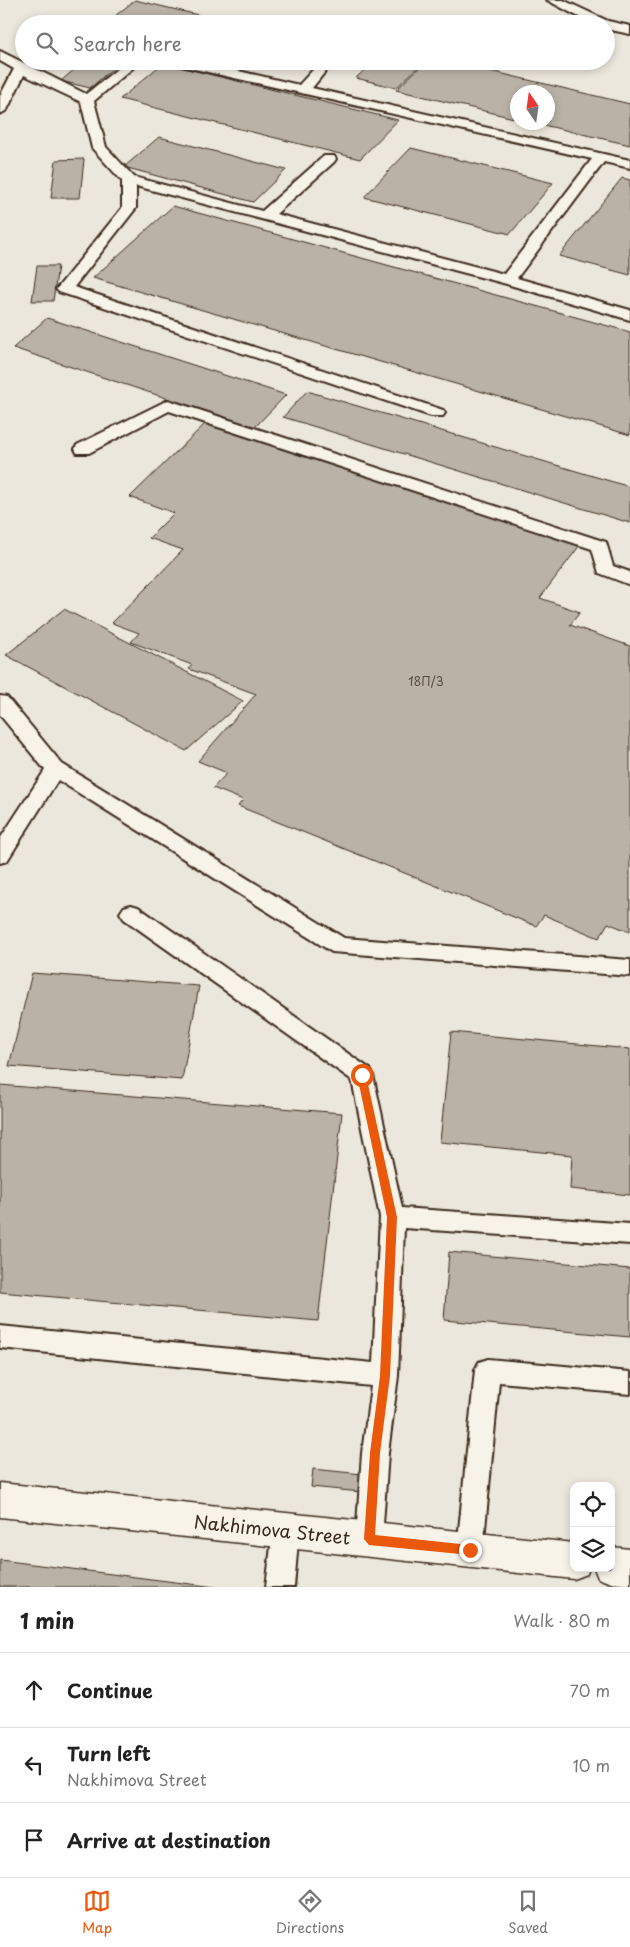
<!DOCTYPE html>
<meta charset="utf-8">
<style>
:root{--surface:#fff;--page:#f2f2f2;--text:#222;--muted:#767676;--line:#e0e0e0;--accent:#ea580c}
body{margin:0;font-family:"Playpen Sans",sans-serif;background:var(--page);color:var(--text)}
.controls{position:absolute;right:15px;bottom:15px;display:grid;overflow:hidden;border-radius:10px;box-shadow:0 2px 8px #0003}
.controls button{width:45px;height:45px;display:grid;place-items:center;padding:0;border:0;border-bottom:1px solid var(--line);background:var(--surface);color:var(--text);font:25px sans-serif}
.compass{position:absolute;left:510px;top:85px;width:45px;height:45px;border-radius:50%;background:var(--surface);box-shadow:0 2px 8px #0003;rotate:347deg}
.stop{position:absolute;width:15px;height:15px;margin:-11px;border:4px solid #ea580c;border-radius:50%;background:#fff}
.stop.end{background:#ea580c;border-color:#fff;box-shadow:0 1px 5px #0008}
.list{margin:0;padding:0;list-style:none}
h2{display:flex;justify-content:space-between;align-items:center;height:65px;margin:0;padding:0 20px;font-size:21px}
h2 small{font-size:16px;font-weight:400;color:var(--muted)}
.list li{display:grid;grid-template-columns:32px 1fr auto;gap:15px;align-items:center;box-sizing:border-box;height:75px;padding:0 20px;border-top:1px solid var(--line)}
.list b{display:block;font-size:19px;white-space:nowrap}
.list p{margin:0;font-size:16px;white-space:nowrap;color:var(--muted)}
.list em{font-size:16px;font-style:normal;color:var(--muted)}
.icon{flex:none;width:28px;height:28px;fill:none;stroke:currentColor;stroke-width:2;stroke-linecap:round;stroke-linejoin:round}
.map{position:relative;flex:none;width:630px;height:1587px;overflow:hidden}
.search{position:absolute;background:var(--surface);box-shadow:0 2px 8px #0003;left:15px;right:15px;top:15px;height:55px;display:flex;align-items:center;gap:12px;box-sizing:border-box;padding:0 18px;border-radius:28px;color:var(--muted);font-size:19px}
.sheet{height:290px;background:var(--surface)}
nav{display:flex;justify-content:space-around;align-items:center;box-sizing:border-box;height:70px;border-top:1px solid var(--line);background:var(--surface);font-size:14px;color:var(--muted)}
nav a{display:grid;justify-items:center;gap:2px}
nav .on{color:var(--accent)}
.map>svg:first-child{display:block}
.building{fill:#bab2a7;stroke:#3b2a1e}
.lines{fill:none;stroke-linecap:round;stroke-linejoin:round}
.lane-casing{stroke:#3b2a1e;stroke-width:4}
.street-casing{stroke:#3b2a1e;stroke-width:3}
.lane{fill:#f7f3e8;fill-rule:evenodd}
.street{fill:#f7f3e8;fill-rule:evenodd}
.route{fill:#ea580c}
.labels{text-anchor:middle;dominant-baseline:central;stroke-width:4;stroke-linejoin:round;paint-order:stroke}
.number-label{font-size:12px;fill:#5b4c40}
.near-street-label{font-size:18px;fill:#3b2a1e;stroke:#f7f3e8}
</style>
<div class="map">
<svg width="630" height="1587" viewBox="0 0 630 1587">
<rect width="100%" height="100%" fill="#ece7dc"/>
<filter id="ink" filterUnits="userSpaceOnUse"><feTurbulence type="fractalNoise" baseFrequency=".02" numOctaves="2"/><feDisplacementMap in="SourceGraphic" scale="10" xChannelSelector="R" yChannelSelector="G"/><feConvolveMatrix kernelMatrix="1 2 1 2 8 2 1 2 1" color-interpolation-filters="sRGB"/></filter>
<g filter="url(#ink)">
<g class="building">
<polygon points="135,0 236,24 105,24"/>
<polygon points="84,61 107,61 118,64 90,88 61,81"/>
<polygon points="374,61 405,61 420,65 396,88 356,78"/>
<polygon points="426,61 448,61 630,104 630,145 530,122 548,122 548,92 518,92 518,119 396,90"/>
<polygon points="163,63 398,120 360,159 120,99"/>
<polygon points="159,137 286,170 253,202 124,167"/>
<polygon points="411,148 553,183 510,234 364,197"/>
<polygon points="84,159 80,198 51,198 56,160"/>
<polygon points="622,178 630,180 630,275 559,256"/>
<polygon points="173,206 630,332 630,435 93,278"/>
<polygon points="37,266 58,266 53,301 32,301"/>
<polygon points="47,318 286,395 255,427 13,348"/>
<polygon points="307,391 630,487 630,523 283,417"/>
<polygon points="208,421 580,545 540,598 580,612 570,625 630,646 630,932 608,923 599,938 544,915 536,926 238,806 243,800 213,788 227,773 198,761 256,694 189,669 192,665 131,642 139,633 112,623 183,550 149,538 174,513 130,497"/>
<polygon points="64,609 243,701 186,751 6,655"/>
<polygon points="32,973 199,986 182,1080 9,1066"/>
<polygon points="451,1032 630,1049 630,1195 570,1189 572,1155 440,1142"/>
<polygon points="0,1085 342,1113 318,1321 0,1292"/>
<polygon points="449,1252 630,1269 630,1337 444,1320"/>
<polygon points="313,1469 362,1474 361,1492 311,1487"/>
<polygon points="0,1560 215,1587 0,1587"/>
</g>
<g class="lines">
<defs>
<g id="lane">
<polygon points="547,0 563,0 608,21 630,26 630,34 606,29 606,24 592,24"/>
<polygon points="0,51 86,94 127,61 141,61 94,101 106,147 134,177 262,211 324,156 334,156 336,159 334,162 276,214 504,274 592,159 177,65 171,61 196,61 299,85 321,61 334,61 312,88 630,160 630,168 604,162 517,278 630,310 630,320 503,283 136,186 136,208 74,287 443,410 445,413 443,416 431,416 59,292 56,289 59,286 122,208 122,181 92,148 81,102 24,75 7,110 0,114 0,96 14,69 0,61"/>
<polygon points="168,400 606,542 613,566 630,572 630,585 599,573 592,549 169,411 89,453 77,453 75,449 77,445"/>
<polygon points="0,696 7,697 62,764 344,938 630,960 630,976 332,952 58,780 7,861 0,863 0,839 45,770 0,715"/>
<polygon points="131,905 138,907 370,1069 373,1075 402,1208 630,1224 630,1244 404,1228 398,1376 388,1453 382,1539 379,1548 369,1552 359,1548 356,1539 362,1453 371,1386 0,1348 0,1326 373,1363 380,1217 352,1080 124,919 120,913 124,907"/>
<polygon points="488,1359 630,1372 630,1394 499,1382 483,1550 480,1559 470,1563 460,1559 457,1550 475,1370 479,1362"/>
<polygon points="286,1517 295,1521 299,1530 294,1587 266,1587 273,1530 277,1521"/>
</g>
<g id="street">
<polygon points="0,1483 574,1543 574,1568 589,1568 587,1574 574,1579 0,1517"/>
<polygon points="611,1547 630,1549 630,1585 611,1583 598,1578 594,1568 611,1568"/>
</g>
</defs>
<use href="#lane" class="lane-casing"/>
<use href="#street" class="street-casing"/>
<use href="#lane" class="lane"/>
<use href="#street" class="street"/>
</g>
</g>
<polygon class="route" points="362,1071 366,1075 397,1217 390,1376 380,1453 375,1535 470,1545 475,1550 470,1555 369,1545 364,1539 370,1453 380,1376 387,1217 357,1075"/>
<g class="labels">
<g class="number-label">
<text x="426" y="681">18П/3</text>
</g>
<g class="near-street-label">
<text transform="translate(272 1529) rotate(6)">Nakhimova Street</text>
</g>
</g>
</svg>
<div class="controls">
<button><svg class="icon" aria-label="locate" viewBox="0 0 24 24"><circle cx="12" cy="12" r="6"/><path d="M12 2v4M12 18v4M2 12h4M18 12h4"/></svg></button>
<button><svg class="icon" aria-label="layers" viewBox="0 0 24 24"><path d="M12 4l9 5-9 5-9-5zM3 14l9 5 9-5"/></svg></button>
</div>
<svg class="compass" viewBox="-18 -18 36 36"><path d="M0-13l5 13h-10z" fill="#e53935"/><path d="M0 13l5-13h-10z" fill="#767676"/></svg>
<div class="stop" style="left:362px;top:1075px"></div>
<div class="stop end" style="left:470px;top:1550px"></div>
<div class="search"><svg class="icon" aria-label="search" viewBox="0 0 24 24"><circle cx="10" cy="10" r="6"/><path d="M15 15l6 6"/></svg>Search here</div>
</div>
<section class="sheet">
<h2>1 min<small>Walk · 80 m</small></h2>
<ul class="list">
<li><svg class="icon" aria-label="ahead" viewBox="0 0 24 24"><path d="M12 20V5M6 11l6-6 6 6"/></svg><div><b>Continue</b></div><em>70 m</em></li>
<li><svg class="icon" aria-label="left" viewBox="0 0 24 24"><path d="M17 20v-9H6M10 6l-5 5 5 5"/></svg><div><b>Turn left</b><p>Nakhimova Street</p></div><em>10 m</em></li>
<li><svg class="icon" aria-label="arrive" viewBox="0 0 24 24"><path d="M6 21V4h12l-3 4 3 4H6"/></svg><div><b>Arrive at destination</b></div></li>
</ul>
</section>
<nav>
<a class="on"><svg class="icon" aria-label="map" viewBox="0 0 24 24"><path d="M3 6l6-2 6 2 6-2v14l-6 2-6-2-6 2zM9 4v14M15 6v14"/></svg>Map</a>
<a><svg class="icon" aria-label="directions" viewBox="0 0 24 24"><path d="M12 3l9 9-9 9-9-9zM9 14v-3h6M13 9l2 2-2 2"/></svg>Directions</a>
<a><svg class="icon" aria-label="saved" viewBox="0 0 24 24"><path d="M7 4h10v16l-5-4-5 4z"/></svg>Saved</a>
</nav>
